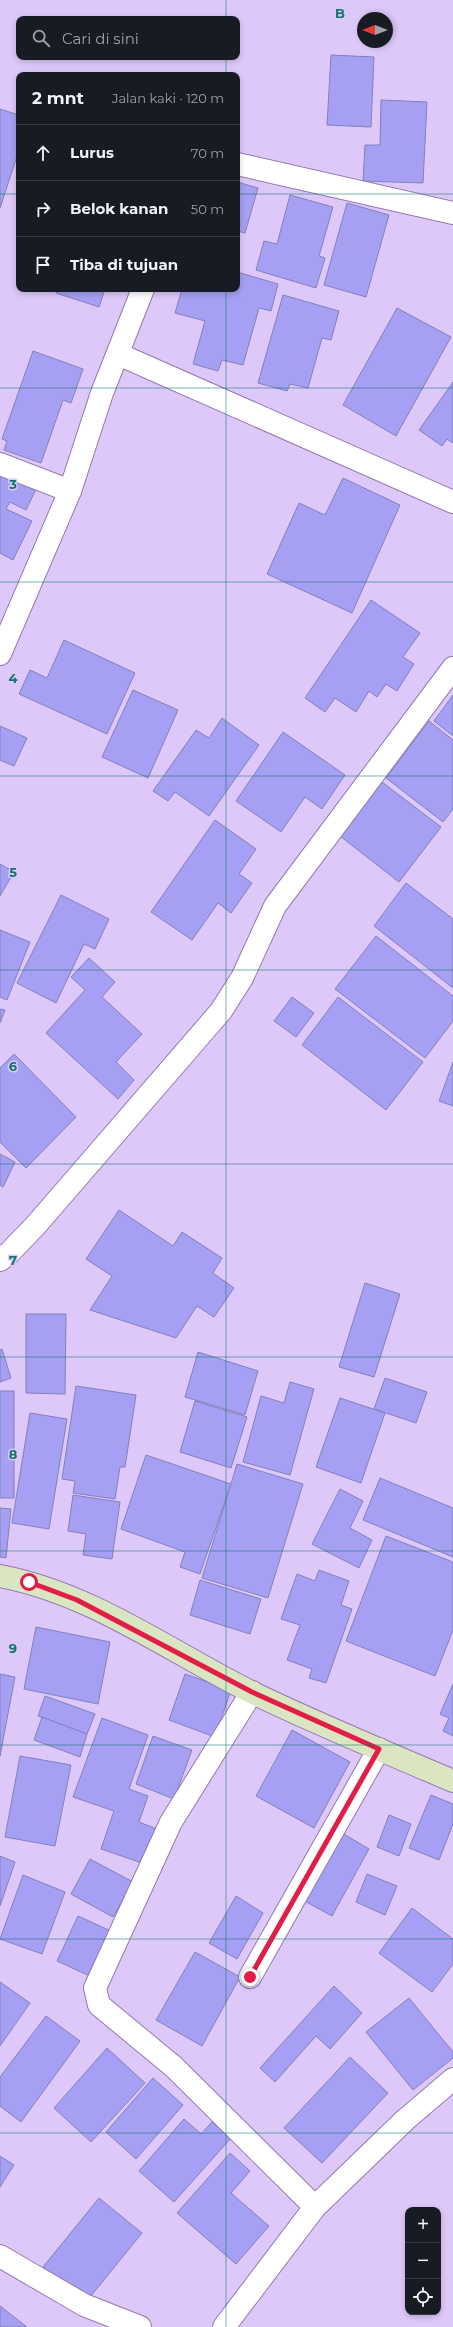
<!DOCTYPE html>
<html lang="id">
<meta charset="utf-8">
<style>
:root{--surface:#171b24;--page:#242831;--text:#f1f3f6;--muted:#9ea1a6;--line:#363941}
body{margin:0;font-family:Montserrat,sans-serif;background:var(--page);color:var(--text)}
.controls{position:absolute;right:12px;bottom:12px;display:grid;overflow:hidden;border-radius:8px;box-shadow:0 2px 6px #0003}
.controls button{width:36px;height:36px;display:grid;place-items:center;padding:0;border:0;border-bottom:1px solid var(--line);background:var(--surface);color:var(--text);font:20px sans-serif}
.compass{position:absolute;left:357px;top:12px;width:36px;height:36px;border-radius:50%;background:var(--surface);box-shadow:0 2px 6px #0003;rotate:270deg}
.stop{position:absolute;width:12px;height:12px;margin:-9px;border:3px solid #e11d48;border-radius:50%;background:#fff}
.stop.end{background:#e11d48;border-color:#fff;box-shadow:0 1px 4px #0008}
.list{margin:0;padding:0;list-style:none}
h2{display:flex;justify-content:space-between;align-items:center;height:52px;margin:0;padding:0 16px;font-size:17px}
h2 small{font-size:13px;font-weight:400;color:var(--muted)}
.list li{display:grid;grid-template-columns:26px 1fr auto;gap:12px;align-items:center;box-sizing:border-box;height:56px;padding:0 16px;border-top:1px solid var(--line)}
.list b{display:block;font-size:15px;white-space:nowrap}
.list em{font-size:13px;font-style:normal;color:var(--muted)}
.icon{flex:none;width:22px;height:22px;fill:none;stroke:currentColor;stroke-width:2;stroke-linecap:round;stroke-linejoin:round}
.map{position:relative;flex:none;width:453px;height:2327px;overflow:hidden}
.search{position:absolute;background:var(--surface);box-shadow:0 2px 6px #0003;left:16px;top:16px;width:224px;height:44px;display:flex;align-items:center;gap:10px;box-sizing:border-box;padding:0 14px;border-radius:8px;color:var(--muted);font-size:15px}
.panel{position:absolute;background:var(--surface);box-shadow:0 2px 6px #0003;left:16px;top:72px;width:224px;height:220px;border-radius:8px}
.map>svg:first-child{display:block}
.building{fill:#a5a0f3;stroke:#8380bc}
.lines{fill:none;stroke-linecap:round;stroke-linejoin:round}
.street-casing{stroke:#9378b1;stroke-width:24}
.secondary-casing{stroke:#9378b1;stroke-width:24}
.street{stroke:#fff;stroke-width:22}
.secondary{stroke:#dae5c2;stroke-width:22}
.route{stroke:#e11d48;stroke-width:5}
.grid{fill:none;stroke:#0f766e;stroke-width:1;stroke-opacity:0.55}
.grid-label{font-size:13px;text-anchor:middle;font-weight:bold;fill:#0f766e;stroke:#dec8f9;stroke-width:3;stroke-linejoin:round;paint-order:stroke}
</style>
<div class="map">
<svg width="453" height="2327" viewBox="0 0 453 2327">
<rect width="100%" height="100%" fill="#dec8f9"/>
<g class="building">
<polygon points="331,55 374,57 371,127 327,125"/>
<polygon points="381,100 427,102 423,183 363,181 365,145 380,145"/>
<polygon points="0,109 19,115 19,150 0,208"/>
<polygon points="237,182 258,188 245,233 237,231"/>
<polygon points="290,195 333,207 319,256 325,258 316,288 256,270 264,241 277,244"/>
<polygon points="347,203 389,215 366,297 324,285"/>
<polygon points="237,272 278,284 271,311 259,308 243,365 222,360 218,371 193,364 205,321 175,313 182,289 237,289"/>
<polygon points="57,289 105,289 99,307 56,293"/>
<polygon points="283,295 339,311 331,340 322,338 308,388 290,384 287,391 258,383"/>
<polygon points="397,308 451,337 396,436 343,405"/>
<polygon points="33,351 83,369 71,403 63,400 41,463 4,450 7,441 2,439"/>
<polygon points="453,382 453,443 447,439 442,446 419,430"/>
<polygon points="4,469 38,485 26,510 10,502 6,509 32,521 13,560 0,553 0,478"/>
<polygon points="343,478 400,505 352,613 267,574 299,503 325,515"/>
<polygon points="371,600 420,633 403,657 414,664 397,691 386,684 377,697 369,691 356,712 335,698 325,712 305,698"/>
<polygon points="64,640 135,673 107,734 19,694 30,670 47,678"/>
<polygon points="133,690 178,710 148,778 102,757"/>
<polygon points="453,695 453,736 434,721"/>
<polygon points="222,718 259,745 209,816 175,792 168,801 153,791 196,730 209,738"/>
<polygon points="429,721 453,740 453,809 443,822 386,778"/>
<polygon points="0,726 27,738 14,766 0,760"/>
<polygon points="283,732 345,775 322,809 305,797 281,832 236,801"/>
<polygon points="382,782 441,827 399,882 340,836"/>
<polygon points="215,820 256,849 239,874 252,883 231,913 218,903 192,940 151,912"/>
<polygon points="0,864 14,872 0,896"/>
<polygon points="406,883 453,919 453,988 374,926"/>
<polygon points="61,895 109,919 95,949 84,944 56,1003 17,983"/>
<polygon points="0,930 30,942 7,1000 0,997"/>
<polygon points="376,936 453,996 453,1021 425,1058 335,989"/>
<polygon points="89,958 115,982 102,997 142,1034 116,1062 134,1080 118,1099 46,1033 85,990 71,977"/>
<polygon points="292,997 314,1013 296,1037 274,1021"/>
<polygon points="338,997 423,1062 386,1110 302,1045"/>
<polygon points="0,1009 5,1010 0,1023"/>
<polygon points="14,1054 76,1117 26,1168 0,1142 0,1068"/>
<polygon points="453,1062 453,1106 439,1101"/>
<polygon points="0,1154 15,1162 3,1187 0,1185"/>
<polygon points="119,1210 173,1246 182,1232 222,1258 213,1273 234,1288 214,1317 197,1306 176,1338 90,1310 112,1276 86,1259"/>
<polygon points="365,1283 400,1294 374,1377 339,1367"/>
<polygon points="26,1314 66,1314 65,1394 26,1393"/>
<polygon points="2,1349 11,1378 0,1382 0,1350"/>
<polygon points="198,1352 258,1371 245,1415 185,1397"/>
<polygon points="385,1378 427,1392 416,1423 374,1409"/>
<polygon points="290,1382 314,1389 290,1475 243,1462 261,1396 284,1403"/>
<polygon points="76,1386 136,1395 125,1467 120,1467 115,1499 73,1493 75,1481 62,1479"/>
<rect x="0" y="1391" width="14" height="107"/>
<polygon points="340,1398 385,1413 361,1483 316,1467"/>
<polygon points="195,1401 247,1417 231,1468 180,1452"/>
<polygon points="30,1413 67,1419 49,1529 12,1523"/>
<polygon points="146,1455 231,1484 200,1574 180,1567 185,1552 121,1529"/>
<polygon points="237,1464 303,1484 268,1598 202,1578"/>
<polygon points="380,1478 453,1508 453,1557 363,1520"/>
<polygon points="340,1489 363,1501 350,1528 372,1540 359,1568 312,1544"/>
<polygon points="73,1495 120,1502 112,1559 83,1555 86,1534 68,1531"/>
<polygon points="0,1508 11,1509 6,1558 0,1557"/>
<polygon points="386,1536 453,1562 453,1630 435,1676 346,1641"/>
<polygon points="319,1570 349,1581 341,1605 352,1609 326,1683 309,1678 312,1669 287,1660 300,1625 281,1619 297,1574 315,1581"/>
<polygon points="200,1580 261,1599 250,1634 190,1615"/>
<polygon points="36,1627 110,1642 98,1704 24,1689"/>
<polygon points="0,1674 15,1677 0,1756"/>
<polygon points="185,1674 231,1690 215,1737 169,1720"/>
<polygon points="453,1684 453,1736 443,1731 449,1718 440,1714"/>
<polygon points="45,1696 95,1714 87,1734 38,1716"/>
<polygon points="42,1717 87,1734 80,1757 34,1740"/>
<polygon points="102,1718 148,1735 129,1789 148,1796 139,1822 157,1829 145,1864 101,1849 114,1811 73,1797"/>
<polygon points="292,1730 350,1762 314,1828 256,1796"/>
<polygon points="153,1736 192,1750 174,1799 136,1784"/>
<polygon points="20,1756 71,1765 55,1846 5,1837"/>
<polygon points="431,1795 453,1804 453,1824 439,1860 409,1848"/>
<polygon points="389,1815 411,1824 399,1856 377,1847"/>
<polygon points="337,1830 369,1849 332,1916 299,1898"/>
<polygon points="0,1856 15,1862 0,1906"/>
<polygon points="90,1859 133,1882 113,1917 71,1894"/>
<polygon points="367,1874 397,1886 385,1915 356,1902"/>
<polygon points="23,1875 65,1892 42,1954 0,1939"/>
<polygon points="236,1896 263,1913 237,1959 209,1943"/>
<polygon points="412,1908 453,1939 453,1964 432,1992 379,1953"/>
<polygon points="78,1916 113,1932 92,1977 57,1961"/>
<polygon points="195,1952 240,1977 202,2046 156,2020"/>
<polygon points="0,1982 30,2003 0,2046"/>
<polygon points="334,1986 362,2013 330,2049 316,2036 275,2082 260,2068"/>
<polygon points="409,1998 453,2052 453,2058 413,2090 366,2032"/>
<polygon points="46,2016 80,2041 21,2122 0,2106 0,2077"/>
<polygon points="107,2048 145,2083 91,2142 54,2108"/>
<polygon points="350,2057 388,2093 322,2163 284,2128"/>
<polygon points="153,2078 183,2105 136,2159 106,2132"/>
<polygon points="184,2119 201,2134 212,2122 231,2138 174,2202 139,2171"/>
<polygon points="230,2153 250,2171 231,2193 269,2226 236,2264 177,2213"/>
<polygon points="0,2156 14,2165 0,2187"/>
<polygon points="99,2198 142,2233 86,2302 43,2267"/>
<polygon points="0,2306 27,2327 0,2327"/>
</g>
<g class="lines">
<defs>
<g id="street">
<polyline points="237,164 453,213"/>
<polyline points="118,354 453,502"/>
<polyline points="0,464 70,491"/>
<polyline points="0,654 70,491 102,393 143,289"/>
<polyline points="0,1260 9,1253 36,1225 221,1011 242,978 275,906 453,668"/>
<polyline points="252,1692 171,1822 95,1988 99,2005 174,2067 315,2207"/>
<polyline points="250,1977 379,1749"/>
<polyline points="0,2256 84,2305 140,2327"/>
<polyline points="224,2327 315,2207 405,2120 453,2079"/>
</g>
<path id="secondary" d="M 0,1576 C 91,1593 169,1651 251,1692 C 317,1724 386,1752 453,1781"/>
</defs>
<use href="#street" class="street-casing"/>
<use href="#secondary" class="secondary-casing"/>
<use href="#street" class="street"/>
<use href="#secondary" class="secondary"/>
</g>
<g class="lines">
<polyline class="route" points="29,1582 77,1600 252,1692 379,1749 250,1977"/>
</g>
<path class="grid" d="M 226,0 L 226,19M 226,57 L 226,75M 0,194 L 19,194M 237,194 L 453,194M 226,289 L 226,2327M 0,388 L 453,388M 0,582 L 453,582M 0,776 L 453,776M 0,970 L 453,970M 0,1164 L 453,1164M 0,1357 L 453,1357M 0,1551 L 453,1551M 0,1745 L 453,1745M 0,1939 L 453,1939M 0,2133 L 453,2133"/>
<g class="grid-label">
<text x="340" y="18">B</text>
<text x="13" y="489">3</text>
<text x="13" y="683">4</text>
<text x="13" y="877">5</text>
<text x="13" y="1071">6</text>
<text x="13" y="1265">7</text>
<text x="13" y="1459">8</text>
<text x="13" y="1653">9</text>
</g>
</svg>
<div class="controls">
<button>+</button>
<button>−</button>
<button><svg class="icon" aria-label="locate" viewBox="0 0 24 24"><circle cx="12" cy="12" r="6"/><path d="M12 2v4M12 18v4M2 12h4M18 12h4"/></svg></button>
</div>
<svg class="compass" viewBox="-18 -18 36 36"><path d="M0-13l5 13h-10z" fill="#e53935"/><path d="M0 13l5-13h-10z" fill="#9ea1a6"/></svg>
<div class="stop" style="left:29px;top:1582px"></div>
<div class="stop end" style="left:250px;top:1977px"></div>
<div class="search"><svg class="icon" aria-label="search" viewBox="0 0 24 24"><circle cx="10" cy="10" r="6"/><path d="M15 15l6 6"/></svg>Cari di sini</div>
<section class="panel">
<h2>2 mnt<small>Jalan kaki · 120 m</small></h2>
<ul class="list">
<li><svg class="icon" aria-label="ahead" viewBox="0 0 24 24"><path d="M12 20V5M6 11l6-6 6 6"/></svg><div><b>Lurus</b></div><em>70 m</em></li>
<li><svg class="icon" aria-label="right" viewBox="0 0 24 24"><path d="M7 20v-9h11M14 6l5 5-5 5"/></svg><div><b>Belok kanan</b></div><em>50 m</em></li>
<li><svg class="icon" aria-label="arrive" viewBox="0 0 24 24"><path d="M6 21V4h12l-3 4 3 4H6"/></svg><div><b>Tiba di tujuan</b></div></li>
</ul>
</section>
</div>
